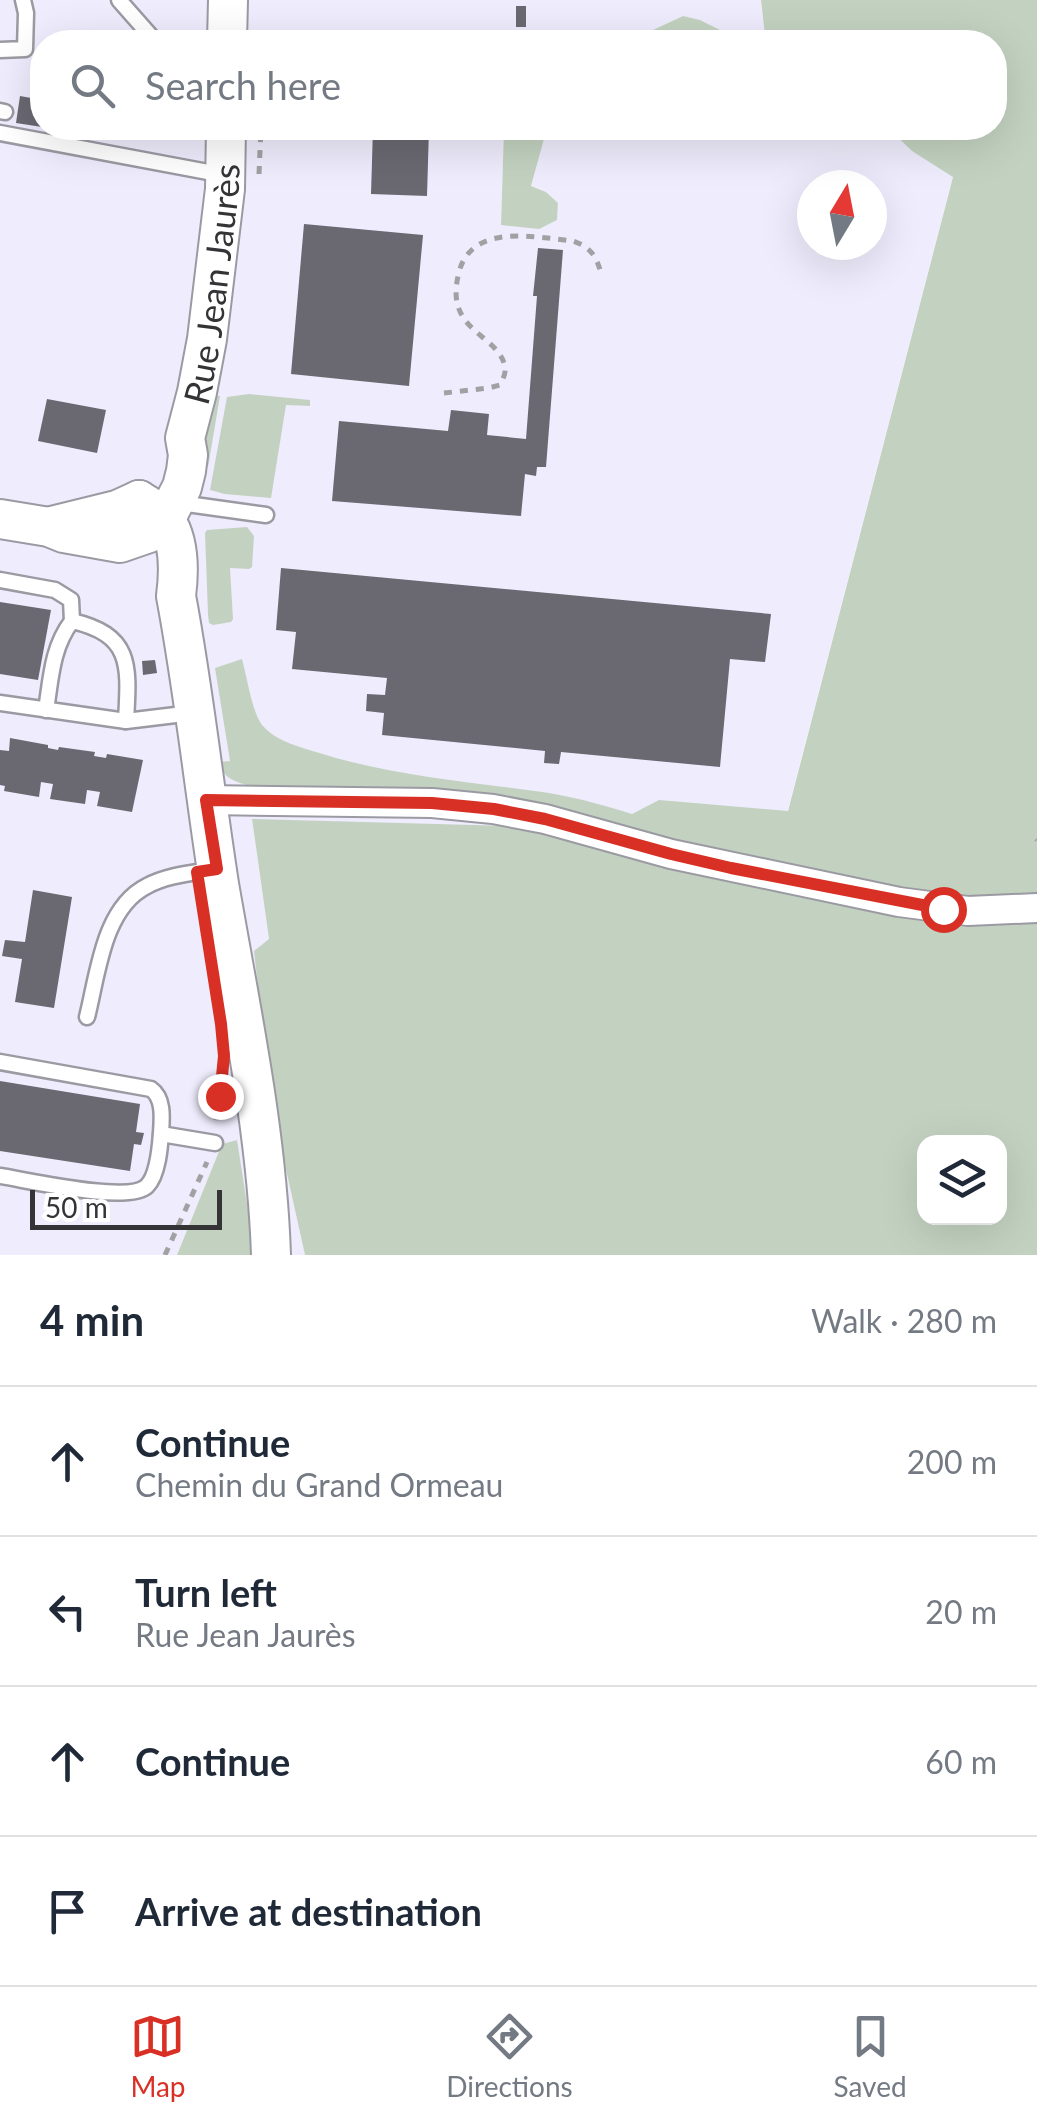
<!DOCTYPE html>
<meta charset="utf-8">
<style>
:root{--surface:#fff;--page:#f2f2f3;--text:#1f2937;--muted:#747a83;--line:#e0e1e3;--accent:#d93025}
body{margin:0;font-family:Lato,sans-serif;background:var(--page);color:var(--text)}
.controls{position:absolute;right:30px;bottom:30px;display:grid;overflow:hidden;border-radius:20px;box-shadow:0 10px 40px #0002}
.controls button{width:90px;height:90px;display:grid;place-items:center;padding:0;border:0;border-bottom:2px solid var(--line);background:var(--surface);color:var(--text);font:50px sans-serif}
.compass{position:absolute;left:797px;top:170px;width:90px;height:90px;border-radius:50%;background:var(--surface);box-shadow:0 10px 40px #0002;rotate:10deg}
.scale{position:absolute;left:30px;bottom:25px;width:192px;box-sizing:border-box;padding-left:10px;border:5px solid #343437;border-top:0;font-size:28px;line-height:35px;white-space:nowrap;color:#343437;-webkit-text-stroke:8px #fff;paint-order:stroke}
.stop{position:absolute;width:30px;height:30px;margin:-22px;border:8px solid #d93025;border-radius:50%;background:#fff}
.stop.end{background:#d93025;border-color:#fff;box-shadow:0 2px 10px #0008}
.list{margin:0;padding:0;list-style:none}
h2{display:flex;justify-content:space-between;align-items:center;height:130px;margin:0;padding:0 40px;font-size:42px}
h2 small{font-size:32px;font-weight:400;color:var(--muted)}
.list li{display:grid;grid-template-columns:65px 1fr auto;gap:30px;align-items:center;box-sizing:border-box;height:150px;padding:0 40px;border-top:2px solid var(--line)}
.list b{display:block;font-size:38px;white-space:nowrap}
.list p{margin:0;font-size:32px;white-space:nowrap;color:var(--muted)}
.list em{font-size:32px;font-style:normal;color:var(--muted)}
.icon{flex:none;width:55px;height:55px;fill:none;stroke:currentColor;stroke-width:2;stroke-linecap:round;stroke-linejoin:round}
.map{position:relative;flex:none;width:1037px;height:1255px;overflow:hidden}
.search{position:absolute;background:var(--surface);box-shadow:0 10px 40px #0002;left:30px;right:30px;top:30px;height:110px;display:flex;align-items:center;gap:25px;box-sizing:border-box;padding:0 35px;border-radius:40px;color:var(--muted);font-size:38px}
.sheet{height:730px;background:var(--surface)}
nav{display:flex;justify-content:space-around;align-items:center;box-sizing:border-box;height:140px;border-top:2px solid var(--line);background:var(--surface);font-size:28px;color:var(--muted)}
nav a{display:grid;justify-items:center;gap:5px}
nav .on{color:var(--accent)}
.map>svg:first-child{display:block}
.built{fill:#efecfd;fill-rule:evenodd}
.green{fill:#c3d2c0;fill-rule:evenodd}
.building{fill:#6a6871}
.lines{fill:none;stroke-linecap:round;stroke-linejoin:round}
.lane-casing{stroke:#9b9aa3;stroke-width:19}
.street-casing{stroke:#9b9aa3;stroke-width:32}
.secondary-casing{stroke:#9b9aa3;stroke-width:42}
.path{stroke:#a1a1a4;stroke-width:5;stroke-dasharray:8 8;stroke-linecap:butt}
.lane{stroke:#fff;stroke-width:14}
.street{stroke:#fff;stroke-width:28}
.secondary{stroke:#fff;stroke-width:38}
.route{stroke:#d93025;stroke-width:12}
.labels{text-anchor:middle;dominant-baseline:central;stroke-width:10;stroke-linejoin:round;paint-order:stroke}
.street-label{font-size:35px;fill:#343437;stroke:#fff}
</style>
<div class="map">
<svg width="1037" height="1255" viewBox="0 0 1037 1255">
<rect width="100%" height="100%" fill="#fafafe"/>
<path class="built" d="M 0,0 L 761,0 L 765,35 L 744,42 L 700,20 L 683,16 L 652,31 L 650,42 L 592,40 L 546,42 L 42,42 L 42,128 L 504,128 L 501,225 L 557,220 L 558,203 L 546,192 L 531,186 L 547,128 L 888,128 L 912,151 L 953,176 L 768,886 L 252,819 L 269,940 L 285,1165 L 305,1255 L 255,1255 L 236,1140 L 222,1145 L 177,1255 L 0,1255 ZM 812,185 L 872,185 L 872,245 L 812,245 Z"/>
<g class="green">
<path d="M 761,0 L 1037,0 L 1037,1255 L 305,1255 L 285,1165 L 266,1059 L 254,951 L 269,939 L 252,819 L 514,826 L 767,886 L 426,791 L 246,785 C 231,780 224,777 217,762 L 230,761 L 215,668 L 242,659 C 247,677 252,712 262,725 C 276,741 297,746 316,752 C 388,775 461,781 535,791 C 568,795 600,804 632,814 L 659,800 L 788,811 L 953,177 L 912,151 L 888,128 L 994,128 L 994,42 L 650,42 L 651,31 L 683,16 L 700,20 L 744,42 L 765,35 ZM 924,1142 L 1000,1142 L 1000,1218 L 924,1218 Z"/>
<polygon points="504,128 547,128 531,186 546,192 558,203 557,220 539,229 501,225"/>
<polygon points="249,394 310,400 310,406 286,405 271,498 225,494 210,490 227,397"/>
<polygon points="210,395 220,396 208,467 200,466"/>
<polygon points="247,527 254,536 252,567 249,569 230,568 233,619 231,622 213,625 209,623 208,614 205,533 207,530"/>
<polygon points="237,1140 255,1255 177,1255 222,1144"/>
</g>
<g class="building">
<rect x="516" y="6" width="10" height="21"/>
<polygon points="20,96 42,100 42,127 16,123"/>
<polygon points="60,128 127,128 125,140 59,130"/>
<polygon points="172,128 191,128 190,137 171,137"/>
<polygon points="373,128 429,128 427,196 371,194"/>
<polygon points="304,224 423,235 409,386 291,374"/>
<polygon points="538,248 563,250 546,467 537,467 536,476 525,474 521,516 332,501 339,421 448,431 451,410 489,414 487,435 526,439 537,296 533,296"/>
<polygon points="47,399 106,410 97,453 38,441"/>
<polygon points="281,568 771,614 765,662 730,659 720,767 561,752 559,764 544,763 545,751 382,735 384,713 366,711 367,694 385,695 387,678 292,669 296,632 276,630"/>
<polygon points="0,602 51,610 38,680 0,674"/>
<polygon points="155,660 157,673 143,675 142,661"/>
<polygon points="10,738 48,745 48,748 58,750 59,747 95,752 94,756 106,758 107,754 143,760 132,812 97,806 100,792 87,790 85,804 50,799 53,784 41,782 39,797 4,791 5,786 0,785 0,750 9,751"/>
<polygon points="33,890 72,897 54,1008 15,1002 22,959 2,956 5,940 25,942"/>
<polygon points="0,1081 140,1104 136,1132 144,1133 141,1145 134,1144 130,1171 0,1151"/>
</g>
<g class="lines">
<defs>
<g id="lane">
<polyline points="119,0 156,42"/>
<polyline points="0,50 25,49 26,13 23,0"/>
<polyline points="0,111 5,112"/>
<polyline points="0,133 224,175"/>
<polyline points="180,503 266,515"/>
<polyline points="0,580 55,590 71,600 72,621"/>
<polyline points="0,703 126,721 192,713"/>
<path d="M 46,710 C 51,678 52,647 72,621 C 133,635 129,666 126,721"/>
<path d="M 87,1017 C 98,974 103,908 147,886 C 167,875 193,873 215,869"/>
<path d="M 0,1062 L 151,1089 C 164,1098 162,1118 161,1133 C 160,1147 158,1175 147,1186 C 129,1204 27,1180 0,1176"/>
<polyline points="161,1134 215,1143"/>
</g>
<polyline id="street" points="206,800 432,803 493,809 545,819 671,854 899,902 968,911 1037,908"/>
<g id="secondary">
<polyline points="227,42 228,0"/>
<path d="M 139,500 C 148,506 160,512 166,521 C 180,542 179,573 176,596 C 194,691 204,788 219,884 C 240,1006 267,1131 271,1255"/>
<path id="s1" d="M 0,519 L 49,527 L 64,533 L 120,543 L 149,533 L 165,520 L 182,487 L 186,471 L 188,455 L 185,438 L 197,392 L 207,339 L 225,189 L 226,128"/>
<polyline points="52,526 117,510 139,500"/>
</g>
</defs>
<use href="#lane" class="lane-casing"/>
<use href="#street" class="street-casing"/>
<use href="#secondary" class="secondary-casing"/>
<g class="path">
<polyline points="259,174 261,128"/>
<path d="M 444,393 L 489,388 L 500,385 C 504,377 507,371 504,363 C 498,344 473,334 463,317 C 454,303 455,288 459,272 C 472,223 534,237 573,241 C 590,247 596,255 601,273"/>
<polyline points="1036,839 1037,840"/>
<polyline points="216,1120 221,1091"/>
<polyline points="165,1255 207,1162"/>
</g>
<use href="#lane" class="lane"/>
<use href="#street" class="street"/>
<use href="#secondary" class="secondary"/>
</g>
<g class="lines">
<polyline class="route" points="220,1096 224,1056 221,1024 197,872 217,869 206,800 432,803 494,809 545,819 671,854 731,868 943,909"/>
</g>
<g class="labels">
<g class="street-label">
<text stroke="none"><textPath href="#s1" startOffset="418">Rue Jean Jaurès</textPath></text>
</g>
</g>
</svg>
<div class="controls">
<button><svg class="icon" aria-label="layers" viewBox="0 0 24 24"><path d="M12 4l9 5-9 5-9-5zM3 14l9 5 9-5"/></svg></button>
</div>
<svg class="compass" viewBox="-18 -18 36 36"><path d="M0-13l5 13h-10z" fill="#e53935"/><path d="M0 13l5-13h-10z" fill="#747a83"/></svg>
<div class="scale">50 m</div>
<div class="stop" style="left:943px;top:909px"></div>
<div class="stop end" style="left:220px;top:1096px"></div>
<div class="search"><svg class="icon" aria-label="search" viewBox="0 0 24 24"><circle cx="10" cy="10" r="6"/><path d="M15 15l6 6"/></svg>Search here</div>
</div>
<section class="sheet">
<h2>4 min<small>Walk · 280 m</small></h2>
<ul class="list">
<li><svg class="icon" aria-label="ahead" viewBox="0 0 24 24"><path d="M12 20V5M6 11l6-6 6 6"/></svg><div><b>Continue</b><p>Chemin du Grand Ormeau</p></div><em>200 m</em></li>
<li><svg class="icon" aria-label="left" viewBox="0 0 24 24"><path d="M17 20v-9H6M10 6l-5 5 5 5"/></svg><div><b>Turn left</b><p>Rue Jean Jaurès</p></div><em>20 m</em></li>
<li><svg class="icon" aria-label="ahead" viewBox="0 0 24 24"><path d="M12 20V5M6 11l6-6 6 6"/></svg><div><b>Continue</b></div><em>60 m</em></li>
<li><svg class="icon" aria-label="arrive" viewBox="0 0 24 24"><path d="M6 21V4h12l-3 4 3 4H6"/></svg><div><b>Arrive at destination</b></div></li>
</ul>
</section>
<nav>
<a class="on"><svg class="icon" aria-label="map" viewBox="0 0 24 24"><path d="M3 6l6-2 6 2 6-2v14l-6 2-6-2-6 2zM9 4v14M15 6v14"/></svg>Map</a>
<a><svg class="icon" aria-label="directions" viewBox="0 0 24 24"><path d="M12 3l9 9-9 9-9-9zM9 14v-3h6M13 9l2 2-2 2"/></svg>Directions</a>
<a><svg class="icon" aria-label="saved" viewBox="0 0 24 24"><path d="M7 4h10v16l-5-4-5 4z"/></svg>Saved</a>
</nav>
